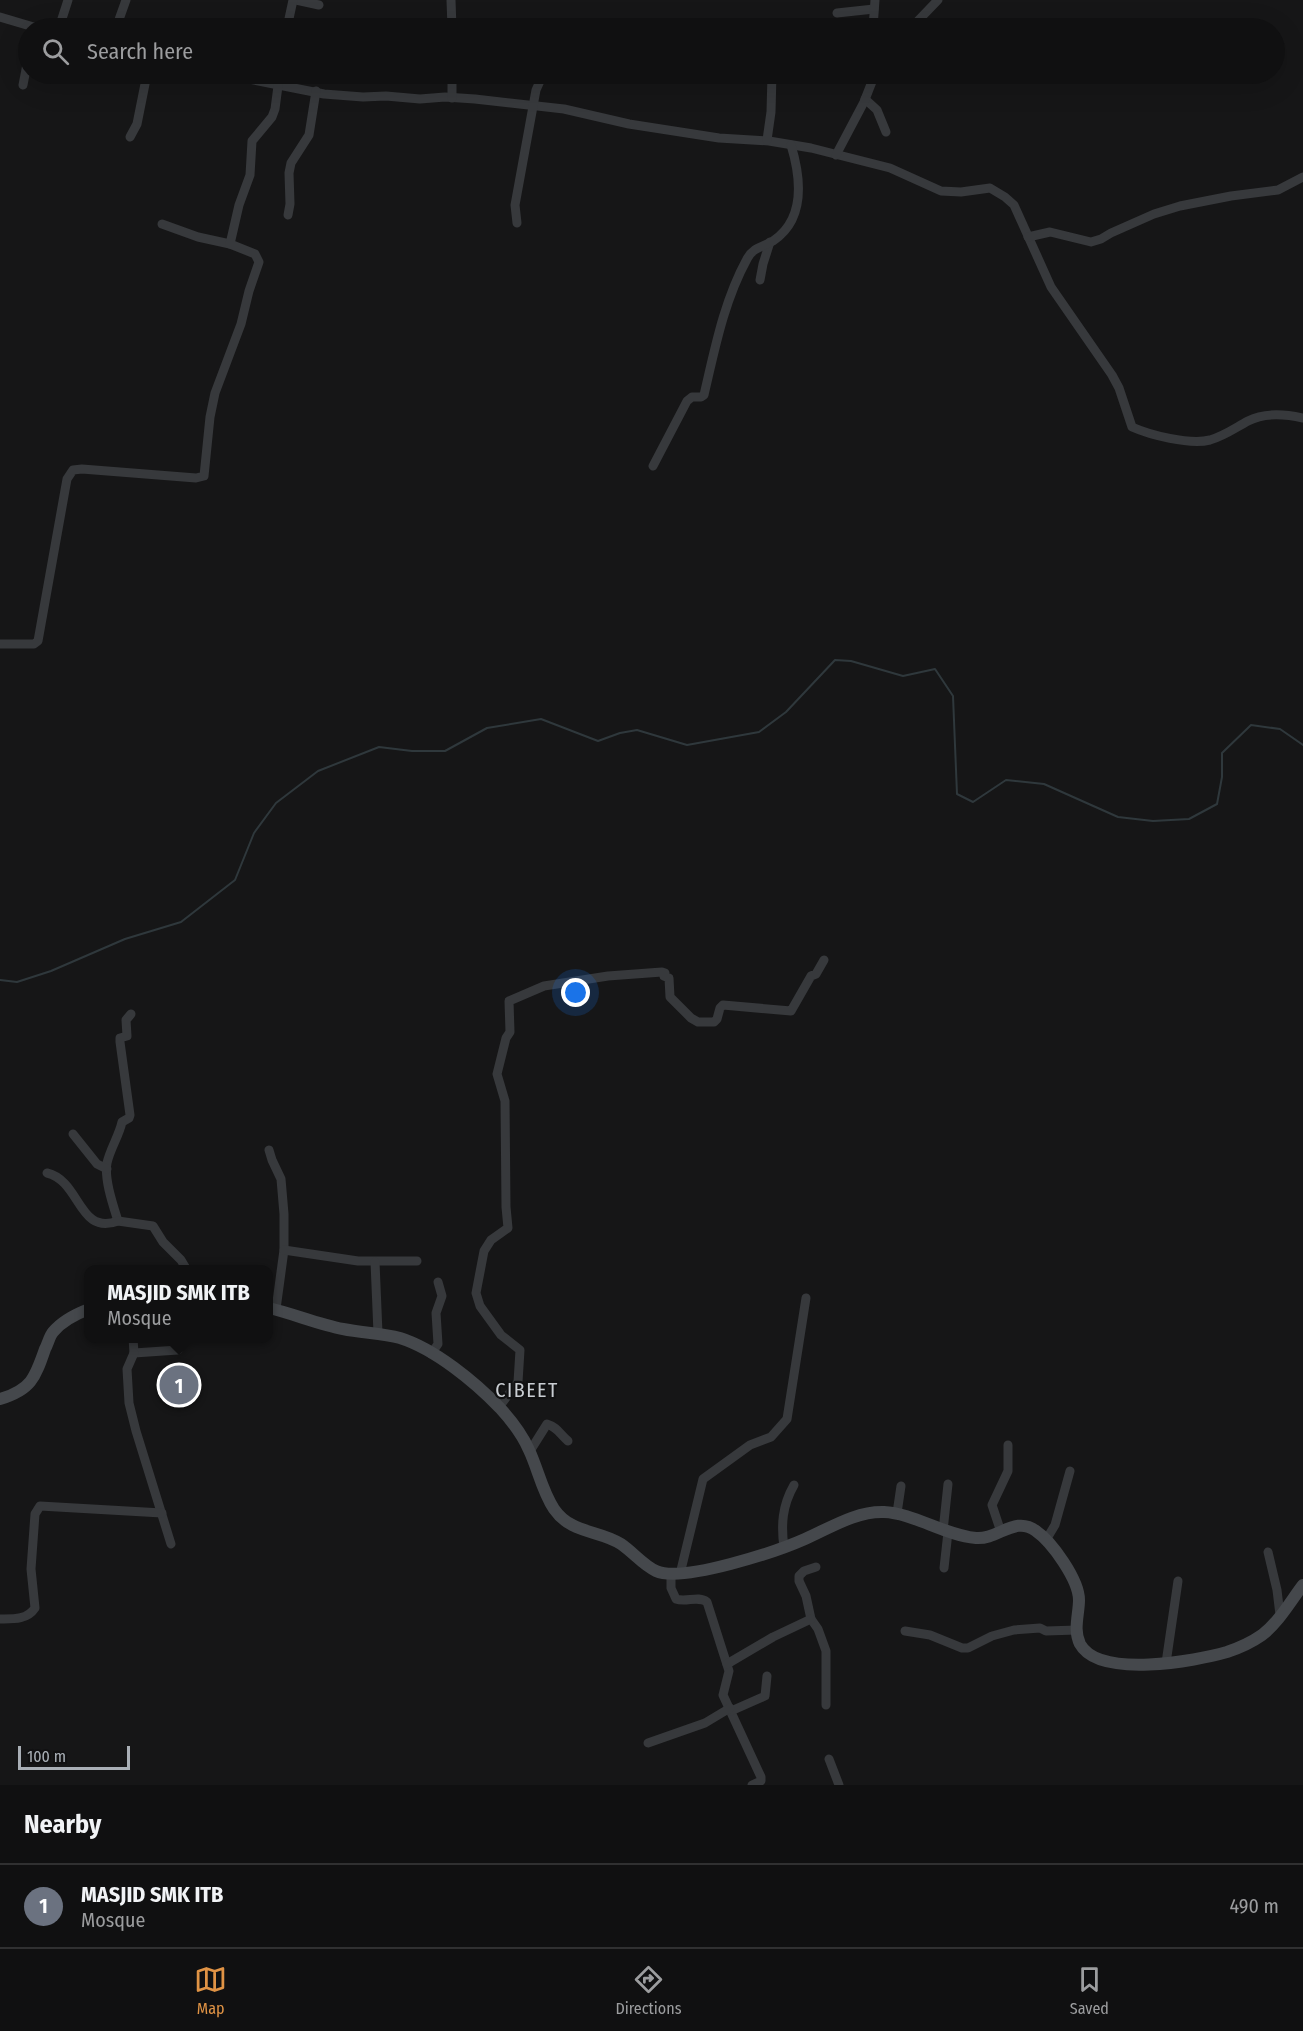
<!DOCTYPE html>
<style>
:root{--surface:#101011;--page:#19191a;--text:#f1f3f6;--muted:#9c9d9f;--line:#303031;--accent:#e09345}
body{margin:0;font-family:"Fira Sans Condensed",sans-serif;background:var(--page);color:var(--text)}
.scale{position:absolute;left:18px;bottom:15px;width:112px;box-sizing:border-box;padding-left:6px;border:3px solid #a9afb6;border-top:0;font-size:16px;line-height:21px;white-space:nowrap;color:#a9afb6;-webkit-text-stroke:4px #111112;paint-order:stroke}
.you{position:absolute;left:576px;top:993px;width:21px;height:21px;margin:-15px;border:4px solid #fff;border-radius:50%;background:#1a73e8;box-shadow:0 0 0 9px #1a73e833}
.badge{display:grid;place-items:center;width:39px;height:39px;border-radius:50%;background:var(--accent);color:#fff;font-size:20px;font-weight:700}
.pin{position:absolute;translate:-50% -50%;border:3px solid #fff;box-shadow:0 2px 6px #0006}
.popup{position:absolute;left:84px;top:1265px;width:189px;height:78px;box-sizing:border-box;display:grid;place-content:center;border-radius:12px;background:var(--surface);filter:drop-shadow(0 2px 4px #0005);font-size:20px;white-space:nowrap;color:var(--muted)}
.popup b{font-size:22px;color:var(--text)}
.popup::after{content:'';position:absolute;left:50%;top:100%;margin-left:-12px;border:12px solid transparent;border-top-color:var(--surface)}
.list{margin:0;padding:0;list-style:none}
h2{display:flex;justify-content:space-between;align-items:center;height:78px;margin:0;padding:0 24px;font-size:26px}
h2 small{font-size:20px;font-weight:400;color:var(--muted)}
.list li{display:grid;grid-template-columns:39px 1fr auto;gap:18px;align-items:center;box-sizing:border-box;height:84px;padding:0 24px;border-top:2px solid var(--line)}
.list b{display:block;font-size:22px;white-space:nowrap}
.list p{margin:0;font-size:20px;white-space:nowrap;color:var(--muted)}
.list em{font-size:20px;font-style:normal;color:var(--muted)}
.icon{flex:none;width:33px;height:33px;fill:none;stroke:currentColor;stroke-width:2;stroke-linecap:round;stroke-linejoin:round}
.map{position:relative;flex:none;width:1303px;height:1785px;overflow:hidden}
.search{position:absolute;background:var(--surface);box-shadow:0 6px 24px #0002;left:18px;right:18px;top:18px;height:66px;display:flex;align-items:center;gap:15px;box-sizing:border-box;padding:0 21px;border-radius:33px;color:var(--muted);font-size:22px}
.sheet{height:162px;background:var(--surface)}
nav{display:flex;justify-content:space-around;align-items:center;box-sizing:border-box;height:84px;border-top:2px solid var(--line);background:var(--surface);font-size:16px;color:var(--muted)}
nav a{display:grid;justify-items:center;gap:3px}
nav .on{color:var(--accent)}
.map>svg:first-child{display:block}
.lines{fill:none;stroke-linecap:round;stroke-linejoin:round}
.stream{stroke:#2f383c;stroke-width:2}
.street{stroke:#37393c;stroke-width:9}
.secondary{stroke:#45484c;stroke-width:12}
.labels{text-anchor:middle;dominant-baseline:central;stroke-width:4.5;stroke-linejoin:round;paint-order:stroke}
.quarter-label{font-size:20px;letter-spacing:1.5px;fill:#c9cdd2;stroke:#111112}
</style>
<div class="map">
<svg width="1303" height="1785" viewBox="0 0 1303 1785">
<rect width="100%" height="100%" fill="#161617"/>
<g class="lines">
<polyline class="stream" points="0,980 17,982 51,971 125,939 181,922 235,880 254,833 276,803 318,771 379,747 412,751 445,751 487,728 541,719 598,741 620,733 637,730 687,745 759,732 786,712 835,660 851,661 903,676 935,669 953,696 957,794 973,802 1006,780 1044,784 1118,817 1153,821 1189,819 1217,804 1222,777 1222,753 1251,725 1280,729 1303,745"/>
<g class="street">
<polyline points="296,0 319,5"/>
<polyline points="451,0 452,28"/>
<polyline points="837,13 874,9"/>
<polyline points="0,17 37,28"/>
<polyline points="59,28 68,0"/>
<polyline points="116,28 126,0"/>
<polyline points="287,28 293,0"/>
<polyline points="873,28 875,0"/>
<polyline points="911,28 938,0"/>
<path d="M 223,74 L 324,94 L 363,97 L 386,96 L 420,99 L 445,97 L 475,99 L 564,109 L 629,124 L 719,138 L 769,141 L 811,148 L 890,168 L 941,191 L 961,192 L 990,188 L 1005,197 L 1014,205 L 1051,287 L 1112,375 L 1119,388 L 1132,427 C 1150,435 1189,445 1210,440 C 1224,436 1235,428 1248,421 C 1265,412 1285,414 1303,418"/>
<polyline points="452,74 452,98"/>
<polyline points="23,85 28,59"/>
<polyline points="865,99 877,110 886,132"/>
<polyline points="130,137 137,124 147,74"/>
<polyline points="767,140 771,112 772,74"/>
<polyline points="836,155 864,102 875,74"/>
<polyline points="288,215 290,204 289,173 291,163 309,135 316,91"/>
<polyline points="517,223 515,205 536,90 541,79"/>
<polyline points="162,224 198,237 230,244"/>
<polyline points="1028,237 1050,232 1091,242 1101,239 1111,233 1154,214 1180,206 1231,196 1278,190 1303,177"/>
<polyline points="760,280 763,264 770,242"/>
<path d="M 653,466 L 687,401 L 692,397 L 701,397 L 704,395 C 715,348 724,301 747,259 C 753,247 763,247 773,241 C 806,219 801,178 791,145"/>
<polyline points="0,644 34,644 38,641 67,479 73,470 82,469 196,478 204,476 210,417 215,393 241,324 249,291 259,262 255,254 230,244 239,205 250,175 252,141 272,117 275,109 278,86"/>
<path d="M 131,1014 L 126,1020 L 127,1036 L 120,1038 L 120,1042 L 130,1115 L 129,1118 L 122,1122 C 119,1136 110,1149 107,1163 C 104,1179 113,1205 118,1221 L 153,1226 L 163,1242 L 181,1260 L 187,1270"/>
<polyline points="73,1134 97,1164 107,1169"/>
<polyline points="269,1150 272,1160 281,1179 284,1214 284,1250 276,1309"/>
<path d="M 47,1173 C 81,1181 78,1236 118,1221"/>
<polyline points="284,1250 358,1261 417,1261"/>
<polyline points="375,1262 378,1333"/>
<polyline points="133,1338 134,1353 178,1350"/>
<polyline points="134,1353 127,1369 129,1403 136,1431 171,1544"/>
<polyline points="431,1354 438,1344 436,1313 442,1296 438,1282"/>
<polyline points="499,1407 518,1382 520,1350 501,1335 480,1306 476,1293 484,1251 491,1240 508,1228 506,1207 505,1101 497,1074 506,1038 510,1032 509,1001 544,986 608,976 662,972 665,973 664,976 669,978 670,997 691,1018 698,1022 714,1022 717,1019 720,1008 723,1005 791,1011 811,976 816,974 824,960"/>
<path d="M 530,1451 L 547,1424 C 557,1427 560,1434 568,1441"/>
<polyline points="897,1513 901,1486"/>
<polyline points="943,1531 948,1484"/>
<polyline points="1001,1532 992,1505 1008,1471 1008,1445"/>
<polyline points="1046,1540 1055,1525 1070,1471"/>
<path d="M 784,1548 C 781,1525 782,1506 794,1485"/>
<polyline points="1268,1552 1277,1590 1280,1615"/>
<polyline points="816,1567 804,1571 799,1576 799,1581 806,1596 811,1619 818,1629 826,1651 826,1705"/>
<polyline points="944,1568 948,1532"/>
<path d="M 671,1574 L 671,1588 L 676,1599 C 686,1603 698,1595 707,1602 L 729,1671 L 723,1695 L 761,1777 L 761,1781 L 752,1785"/>
<polyline points="680,1574 703,1479 750,1445 771,1437 787,1419 806,1298"/>
<path d="M 0,1619 C 13,1619 27,1620 35,1608 L 31,1569 L 35,1514 L 40,1506 L 162,1513"/>
<polyline points="905,1631 930,1635 962,1648 968,1648 992,1636 1014,1630 1040,1628 1046,1631 1077,1630"/>
<polyline points="1166,1663 1178,1581"/>
<polyline points="727,1664 773,1637 811,1619"/>
<polyline points="731,1711 765,1696 767,1676"/>
<polyline points="648,1743 705,1723 730,1708"/>
<polyline points="829,1759 839,1785"/>
</g>
<g class="secondary">
<path d="M 269,1308 C 294,1314 318,1324 343,1329 C 362,1333 382,1333 400,1338 C 435,1349 475,1382 500,1408 C 511,1420 522,1434 529,1450 C 538,1469 542,1491 554,1509 C 571,1534 600,1530 621,1544 C 634,1553 643,1565 656,1571 C 683,1583 778,1551 805,1539 C 830,1528 856,1511 884,1512 C 913,1513 944,1535 976,1538 C 998,1540 1015,1515 1036,1531 C 1052,1542 1079,1580 1079,1600 C 1079,1614 1073,1630 1080,1644 C 1099,1679 1196,1661 1227,1652 C 1239,1648 1252,1642 1262,1635 C 1279,1622 1290,1602 1303,1585"/>
<path d="M 0,1399 C 31,1390 35,1378 45,1349 C 48,1344 49,1337 53,1332 C 62,1321 76,1314 89,1309"/>
</g>
</g>
<g class="labels">
<g class="quarter-label">
<text x="527" y="1390">CIBEET</text>
</g>
</g>
</svg>
<div class="scale">100 m</div>
<div class="you"></div>
<div class="pin badge" style="left:179px;top:1385px;background:#6b7280">1</div>
<div class="popup"><b>MASJID SMK ITB</b>Mosque</div>
<div class="search"><svg class="icon" aria-label="search" viewBox="0 0 24 24"><circle cx="10" cy="10" r="6"/><path d="M15 15l6 6"/></svg>Search here</div>
</div>
<section class="sheet">
<h2>Nearby<small></small></h2>
<ul class="list">
<li><span class="badge" style="background:#6b7280">1</span><div><b>MASJID SMK ITB</b><p>Mosque</p></div><em>490 m</em></li>
</ul>
</section>
<nav>
<a class="on"><svg class="icon" aria-label="map" viewBox="0 0 24 24"><path d="M3 6l6-2 6 2 6-2v14l-6 2-6-2-6 2zM9 4v14M15 6v14"/></svg>Map</a>
<a><svg class="icon" aria-label="directions" viewBox="0 0 24 24"><path d="M12 3l9 9-9 9-9-9zM9 14v-3h6M13 9l2 2-2 2"/></svg>Directions</a>
<a><svg class="icon" aria-label="saved" viewBox="0 0 24 24"><path d="M7 4h10v16l-5-4-5 4z"/></svg>Saved</a>
</nav>
